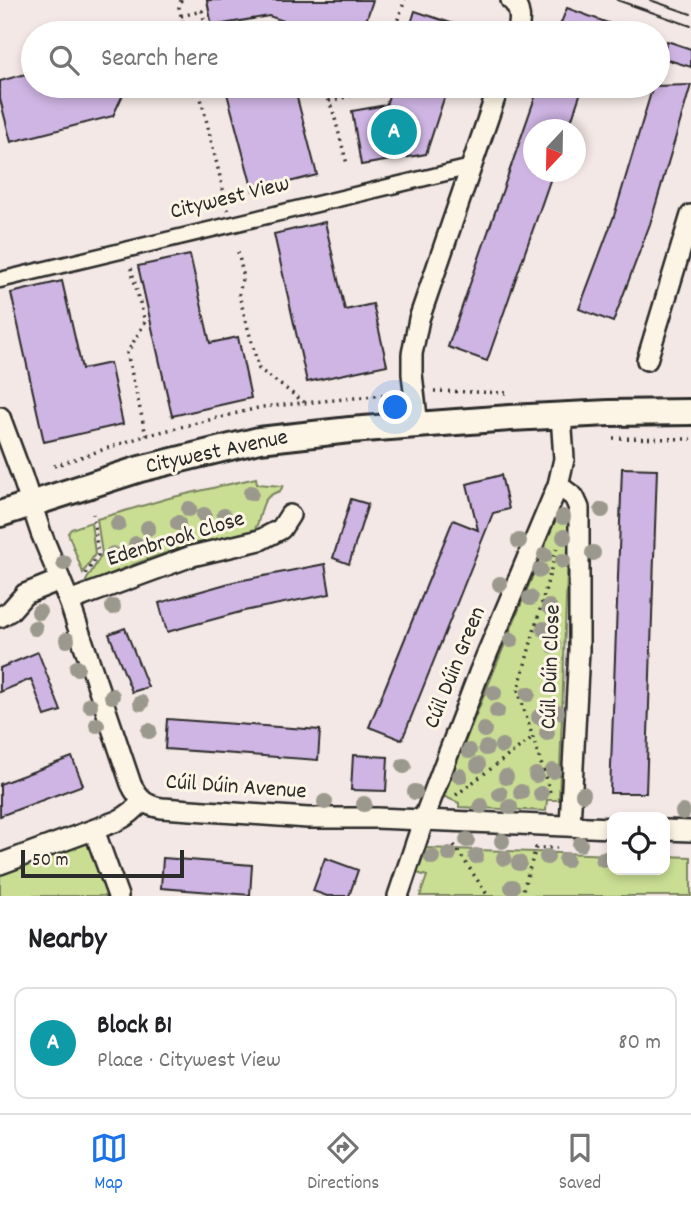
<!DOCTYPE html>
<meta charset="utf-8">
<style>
:root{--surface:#fff;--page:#f2f2f2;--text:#202124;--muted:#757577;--line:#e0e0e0;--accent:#1a73e8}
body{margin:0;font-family:Dekko,sans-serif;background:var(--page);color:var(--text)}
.controls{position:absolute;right:21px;bottom:21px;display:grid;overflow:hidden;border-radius:14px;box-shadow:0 4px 10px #0003}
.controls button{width:63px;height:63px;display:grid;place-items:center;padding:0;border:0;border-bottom:2px solid var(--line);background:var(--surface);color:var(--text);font:35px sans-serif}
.compass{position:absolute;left:523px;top:119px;width:63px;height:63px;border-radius:50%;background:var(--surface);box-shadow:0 4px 10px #0003;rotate:202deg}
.scale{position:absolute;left:21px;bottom:18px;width:163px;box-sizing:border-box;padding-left:7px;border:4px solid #2b2b2b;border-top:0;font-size:19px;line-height:24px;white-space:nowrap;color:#2b2b2b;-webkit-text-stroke:5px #fcf5e5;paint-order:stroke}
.you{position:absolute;left:396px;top:408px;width:24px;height:24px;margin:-18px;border:5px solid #fff;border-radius:50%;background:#1a73e8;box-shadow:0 0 0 10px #1a73e833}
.badge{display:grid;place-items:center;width:46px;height:46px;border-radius:50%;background:var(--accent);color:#fff;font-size:23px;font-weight:700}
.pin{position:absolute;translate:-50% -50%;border:4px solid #fff;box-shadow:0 2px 7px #0006}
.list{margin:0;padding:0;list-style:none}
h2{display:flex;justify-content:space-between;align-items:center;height:91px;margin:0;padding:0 28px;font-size:30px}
h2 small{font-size:23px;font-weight:400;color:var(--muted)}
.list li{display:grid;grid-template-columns:46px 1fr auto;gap:21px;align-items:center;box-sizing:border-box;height:112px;margin:0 14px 14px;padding:0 14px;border:2px solid var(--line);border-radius:14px}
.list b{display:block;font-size:26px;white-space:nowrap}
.list p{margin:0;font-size:23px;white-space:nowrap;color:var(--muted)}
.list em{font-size:23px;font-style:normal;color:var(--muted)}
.icon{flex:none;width:38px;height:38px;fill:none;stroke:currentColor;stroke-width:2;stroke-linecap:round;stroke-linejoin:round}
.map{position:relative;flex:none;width:691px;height:896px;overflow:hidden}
.search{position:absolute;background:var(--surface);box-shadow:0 4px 10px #0003;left:21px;right:21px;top:21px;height:77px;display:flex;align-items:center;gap:18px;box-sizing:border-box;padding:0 24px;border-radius:38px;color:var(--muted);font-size:26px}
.sheet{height:217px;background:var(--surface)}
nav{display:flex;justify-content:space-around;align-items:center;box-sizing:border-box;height:98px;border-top:2px solid var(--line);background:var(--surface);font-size:19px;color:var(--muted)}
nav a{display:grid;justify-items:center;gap:4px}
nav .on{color:var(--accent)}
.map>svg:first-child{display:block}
.green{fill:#cade93;stroke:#7a845f;stroke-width:2}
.building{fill:#cfb5e4;stroke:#2b2b2b;stroke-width:2}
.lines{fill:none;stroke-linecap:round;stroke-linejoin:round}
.pedestrian-casing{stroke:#2b2b2b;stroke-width:19}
.minor-casing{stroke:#2b2b2b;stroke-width:24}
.tertiary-casing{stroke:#2b2b2b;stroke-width:30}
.path{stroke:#2b2b2b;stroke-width:3.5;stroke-dasharray:2 5;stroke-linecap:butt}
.pedestrian{stroke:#fcf5e5;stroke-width:14}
.minor{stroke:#fcf5e5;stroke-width:19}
.tertiary{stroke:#fcf5e5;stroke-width:24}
.tram{stroke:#2b2b2b;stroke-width:2}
.tree{fill:#9b998d}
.labels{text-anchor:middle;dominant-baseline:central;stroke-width:6;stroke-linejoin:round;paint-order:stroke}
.street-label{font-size:23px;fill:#2b2b2b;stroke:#fcf5e5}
</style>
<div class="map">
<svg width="691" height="896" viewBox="0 0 691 896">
<rect width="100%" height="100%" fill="#f3e8e5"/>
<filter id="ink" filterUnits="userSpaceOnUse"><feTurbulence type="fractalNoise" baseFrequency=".0143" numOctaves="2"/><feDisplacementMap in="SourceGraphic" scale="14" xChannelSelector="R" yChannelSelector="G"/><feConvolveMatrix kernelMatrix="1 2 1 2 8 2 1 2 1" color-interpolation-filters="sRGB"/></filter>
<g filter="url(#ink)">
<g class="green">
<path d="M 256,478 L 257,484 L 283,486 L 280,491 C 257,498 264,513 255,529 C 236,538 206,541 185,547 C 152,557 118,569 87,585 L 86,581 L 102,554 L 97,519 L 169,498 Z"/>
<polygon points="559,511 569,516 559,800 547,800 546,811 459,807 459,803 443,796"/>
<polygon points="91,522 95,554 83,573 68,533 71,529"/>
<polygon points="90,842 109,896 0,896 0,871"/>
<polygon points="426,848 612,855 612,870 665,870 665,856 691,857 691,896 420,896 427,876 417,873"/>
</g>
<g class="building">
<polygon points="207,0 373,0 362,33 320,33 269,16 212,26"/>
<polygon points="567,8 630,31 629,33 557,33"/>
<polygon points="415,11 472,30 472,33 408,33"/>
<polygon points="667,41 691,49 691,67 662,58"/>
<polygon points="33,72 33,86 127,86 113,116 11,142 0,99 0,81"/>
<polygon points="691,85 650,224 613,322 579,309 614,216 653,86"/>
<polygon points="225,86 294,86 317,175 253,191"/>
<polygon points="392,86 448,86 426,154 361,165 352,111 386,105"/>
<polygon points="539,86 583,86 568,130 534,130 534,172 553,172 487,361 448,347"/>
<polygon points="325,222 345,310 373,304 387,365 307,382 274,234"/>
<polygon points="190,255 210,343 238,337 251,398 172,416 138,266"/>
<polygon points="62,281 82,369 110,363 123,424 44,442 11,293"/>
<polygon points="622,468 657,469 646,793 610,793"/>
<polygon points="501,475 509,509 493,513 402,740 369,727 453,520 478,530 467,484"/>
<polygon points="351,499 368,504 349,564 333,558"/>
<polygon points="325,564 330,594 244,611 167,632 159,603 233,582"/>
<polygon points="125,628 148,687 132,692 109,634"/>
<polygon points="38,652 61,711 45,716 31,679 0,692 0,668"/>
<polygon points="167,719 320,730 318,760 165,749"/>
<polygon points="353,755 388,757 386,791 351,790"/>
<polygon points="72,757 83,785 0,816 0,784"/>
<polygon points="163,858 252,865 250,895 161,888"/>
<polygon points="325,858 358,870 349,896 327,896 313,891"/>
</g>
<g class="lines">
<defs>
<polyline id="pedestrian" points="0,280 471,167"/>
<g id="minor">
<path d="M 511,0 C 521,8 521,22 517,33"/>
<polyline points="647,360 691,215"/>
<path d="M 0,417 L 22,476 L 41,533 L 69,601 L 131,784 C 138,799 146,806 162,808 L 308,818 L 376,818 L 612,828"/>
<polyline points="418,426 412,374 412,354 419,319 499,86"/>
<polyline points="558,485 574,497 579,508 579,650 570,826"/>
<polyline points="69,601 192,556 260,540 281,529 290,515"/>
<polyline points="0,617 10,611 25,594 60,580"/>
<polyline points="94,830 118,896"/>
<polyline points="665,830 691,831"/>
<path d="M 0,864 L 117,821 C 128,816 135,810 142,801"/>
<polyline points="398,896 427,810 479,673 558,485 564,459 561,415"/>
</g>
<polyline id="tertiary" points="0,514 140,469 259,440 350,430 510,418 609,413 691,412"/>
</defs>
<use href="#pedestrian" class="pedestrian-casing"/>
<use href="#minor" class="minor-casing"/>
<use href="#tertiary" class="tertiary-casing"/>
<g class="path">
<polyline points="181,0 179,7 185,33"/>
<polyline points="181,16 202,11 207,33"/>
<polyline points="287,33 301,30 310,33"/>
<polyline points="393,33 405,0"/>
<polyline points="198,86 228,210"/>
<polyline points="323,86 333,111 347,164"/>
<polyline points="329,101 374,90 375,86"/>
<polyline points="238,252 243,274 239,295 259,369 304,402"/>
<polyline points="131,268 145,322 127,353 146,435"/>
<polyline points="434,391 510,393"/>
<polyline points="613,438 691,439"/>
<polyline points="54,466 144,436 262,407 395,394"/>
<polyline points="86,574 98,555 93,514"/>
<polyline points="550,792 518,690 557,547"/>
<polyline points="456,795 533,737"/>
<polyline points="627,815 650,816"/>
<polyline points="454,845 488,896"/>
<polyline points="521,896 536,848 557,848"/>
</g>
<use href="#pedestrian" class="pedestrian"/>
<use href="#minor" class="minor"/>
<use href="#tertiary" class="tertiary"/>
<g class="tram">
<polyline points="617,0 691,26"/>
<polyline points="650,0 691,14"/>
</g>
</g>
<g class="tree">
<circle cx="251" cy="493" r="8"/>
<circle cx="189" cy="509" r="8"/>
<circle cx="602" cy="510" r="8"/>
<circle cx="204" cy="515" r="8"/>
<circle cx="224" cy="516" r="8"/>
<circle cx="563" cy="517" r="8"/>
<circle cx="178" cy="523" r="8"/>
<circle cx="118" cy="524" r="8"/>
<circle cx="148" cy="528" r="8"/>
<circle cx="564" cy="537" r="8"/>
<circle cx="519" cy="541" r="8"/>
<circle cx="136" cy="544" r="8"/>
<circle cx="593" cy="553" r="8"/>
<circle cx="113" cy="554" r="8"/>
<circle cx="545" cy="555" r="8"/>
<circle cx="563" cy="561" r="8"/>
<circle cx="64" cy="563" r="8"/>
<circle cx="540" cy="570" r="8"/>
<circle cx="500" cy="584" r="8"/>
<circle cx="530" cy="598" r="8"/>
<circle cx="113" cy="607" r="8"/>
<circle cx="549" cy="607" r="8"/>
<circle cx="39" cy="612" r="8"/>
<circle cx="35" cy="628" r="8"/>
<circle cx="544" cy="629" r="8"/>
<circle cx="67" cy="640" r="8"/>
<circle cx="511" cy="640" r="8"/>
<circle cx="554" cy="646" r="8"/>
<circle cx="77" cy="668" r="8"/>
<circle cx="552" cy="672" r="8"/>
<circle cx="494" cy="693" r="8"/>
<circle cx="528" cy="694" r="8"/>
<circle cx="112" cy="696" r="8"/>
<circle cx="141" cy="703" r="8"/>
<circle cx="90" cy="705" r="8"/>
<circle cx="497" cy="711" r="8"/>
<circle cx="557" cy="712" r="8"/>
<circle cx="539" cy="717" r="8"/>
<circle cx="97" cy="725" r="8"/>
<circle cx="484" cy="730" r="8"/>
<circle cx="149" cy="731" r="8"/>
<circle cx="547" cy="733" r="8"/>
<circle cx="502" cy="746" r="8"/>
<circle cx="486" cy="748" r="8"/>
<circle cx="469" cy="751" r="8"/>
<circle cx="478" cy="765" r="8"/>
<circle cx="404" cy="766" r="8"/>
<circle cx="553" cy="771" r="8"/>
<circle cx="536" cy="775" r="8"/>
<circle cx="460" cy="776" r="8"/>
<circle cx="506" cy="777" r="8"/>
<circle cx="415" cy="792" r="8"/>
<circle cx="521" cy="792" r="8"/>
<circle cx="500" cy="794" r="8"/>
<circle cx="541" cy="794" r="8"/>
<circle cx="583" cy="794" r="8"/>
<circle cx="325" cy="802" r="8"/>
<circle cx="364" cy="804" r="8"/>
<circle cx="481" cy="806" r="8"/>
<circle cx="510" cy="807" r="8"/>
<circle cx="683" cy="812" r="8"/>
<circle cx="467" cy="840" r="8"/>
<circle cx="502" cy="841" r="8"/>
<circle cx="580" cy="844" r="8"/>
<circle cx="449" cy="854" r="8"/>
<circle cx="476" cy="856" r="8"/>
<circle cx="432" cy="857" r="8"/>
<circle cx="547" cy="857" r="8"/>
<circle cx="504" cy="858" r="8"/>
<circle cx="603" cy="859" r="8"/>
<circle cx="566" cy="860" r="8"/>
<circle cx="519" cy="863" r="8"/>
<circle cx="512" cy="887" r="8"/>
</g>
</g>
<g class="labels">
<g class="street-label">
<text transform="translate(230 199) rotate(-14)">Citywest View</text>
<text transform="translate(217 453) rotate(-12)">Citywest Avenue</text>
<text transform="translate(176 540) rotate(-17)">Edenbrook Close</text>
<text transform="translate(552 667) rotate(-88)">Cúil Dúin Close</text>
<text transform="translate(456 668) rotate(-68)">Cúil Dúin Green</text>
<text transform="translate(236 788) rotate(4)">Cúil Dúin Avenue</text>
</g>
</g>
</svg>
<div class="controls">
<button><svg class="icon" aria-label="locate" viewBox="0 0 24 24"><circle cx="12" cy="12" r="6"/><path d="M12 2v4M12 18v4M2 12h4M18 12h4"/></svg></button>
</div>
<svg class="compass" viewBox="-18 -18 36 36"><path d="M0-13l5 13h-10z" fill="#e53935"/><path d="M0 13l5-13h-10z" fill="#757577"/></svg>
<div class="scale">50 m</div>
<div class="you"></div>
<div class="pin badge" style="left:394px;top:132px;background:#0f9aa8">A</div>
<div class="search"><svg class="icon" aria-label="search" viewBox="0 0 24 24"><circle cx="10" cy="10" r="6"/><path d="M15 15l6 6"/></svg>Search here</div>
</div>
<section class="sheet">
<h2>Nearby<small></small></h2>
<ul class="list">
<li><span class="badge" style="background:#0f9aa8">A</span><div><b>Block B1</b><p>Place · Citywest View</p></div><em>80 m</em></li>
</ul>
</section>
<nav>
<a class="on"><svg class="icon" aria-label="map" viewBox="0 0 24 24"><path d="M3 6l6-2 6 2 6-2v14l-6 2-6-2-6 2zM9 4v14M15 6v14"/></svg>Map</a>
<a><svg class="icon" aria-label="directions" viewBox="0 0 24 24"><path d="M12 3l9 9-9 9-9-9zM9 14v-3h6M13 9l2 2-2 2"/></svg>Directions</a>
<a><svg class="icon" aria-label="saved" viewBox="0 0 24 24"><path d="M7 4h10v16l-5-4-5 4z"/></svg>Saved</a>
</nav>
